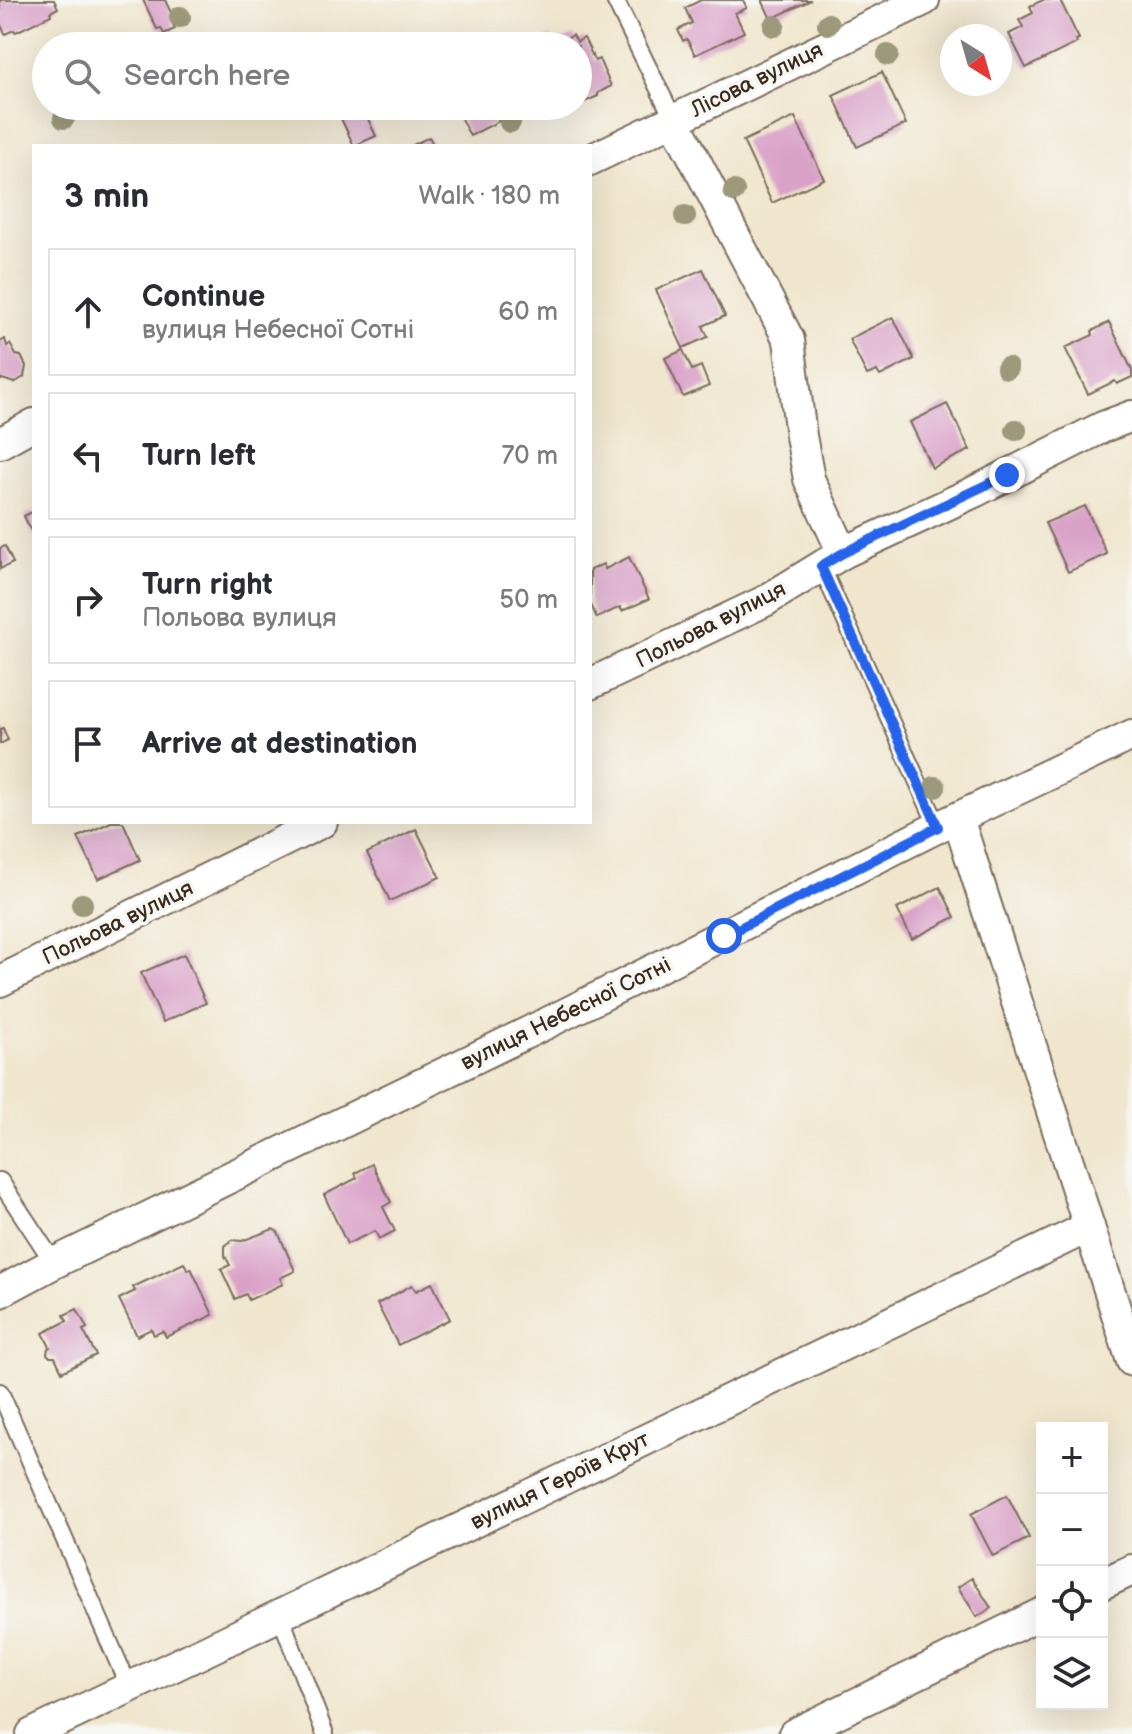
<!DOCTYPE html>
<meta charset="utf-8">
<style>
:root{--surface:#fff;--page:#f2f2f3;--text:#2b2b33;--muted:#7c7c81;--line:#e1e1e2}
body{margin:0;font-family:"Balsamiq Sans",sans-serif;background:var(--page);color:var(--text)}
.controls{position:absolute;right:24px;bottom:24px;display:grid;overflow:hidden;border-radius:0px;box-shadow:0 8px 32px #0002}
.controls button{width:72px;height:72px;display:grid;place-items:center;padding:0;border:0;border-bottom:2px solid var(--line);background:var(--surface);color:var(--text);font:40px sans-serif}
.compass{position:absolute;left:940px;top:24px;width:72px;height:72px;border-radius:50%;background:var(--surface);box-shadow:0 8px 32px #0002;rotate:143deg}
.stop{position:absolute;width:24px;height:24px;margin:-18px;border:6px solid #2563eb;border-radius:50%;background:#fff}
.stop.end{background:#2563eb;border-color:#fff;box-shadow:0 2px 8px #0008}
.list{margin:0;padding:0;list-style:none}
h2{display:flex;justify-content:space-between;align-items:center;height:104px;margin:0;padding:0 32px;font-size:34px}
h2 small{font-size:26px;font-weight:400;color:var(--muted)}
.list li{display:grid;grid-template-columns:52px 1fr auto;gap:24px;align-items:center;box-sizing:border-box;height:128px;margin:0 16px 16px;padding:0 16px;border:2px solid var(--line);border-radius:0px}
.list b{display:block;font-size:30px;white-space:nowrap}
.list p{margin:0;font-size:26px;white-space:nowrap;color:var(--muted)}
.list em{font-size:26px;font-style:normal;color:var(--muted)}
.icon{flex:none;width:44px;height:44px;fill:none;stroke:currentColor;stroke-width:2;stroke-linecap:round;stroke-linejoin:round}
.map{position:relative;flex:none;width:1132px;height:1734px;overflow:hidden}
.search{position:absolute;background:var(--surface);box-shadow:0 8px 32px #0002;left:32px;top:32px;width:560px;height:88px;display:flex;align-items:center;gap:20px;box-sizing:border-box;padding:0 28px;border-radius:44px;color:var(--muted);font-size:30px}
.panel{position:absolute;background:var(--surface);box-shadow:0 8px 32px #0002;left:32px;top:144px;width:560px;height:680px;border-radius:0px}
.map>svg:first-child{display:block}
.building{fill:#d9a1c8}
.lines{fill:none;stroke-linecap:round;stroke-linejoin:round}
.service-casing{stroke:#7a6c5c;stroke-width:20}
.minor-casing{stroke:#7a6c5c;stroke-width:34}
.service{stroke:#fff;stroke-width:16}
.minor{stroke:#fff;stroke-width:30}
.tree{fill:#9c987a}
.route{stroke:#2563eb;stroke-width:10}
.labels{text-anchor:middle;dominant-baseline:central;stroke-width:7;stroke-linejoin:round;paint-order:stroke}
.street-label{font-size:22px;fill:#3b2a1e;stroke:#f6f6f2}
</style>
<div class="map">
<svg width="1132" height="1734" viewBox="0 0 1132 1734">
<rect width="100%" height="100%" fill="#f6f6f2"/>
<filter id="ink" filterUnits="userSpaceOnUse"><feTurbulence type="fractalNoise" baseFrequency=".0125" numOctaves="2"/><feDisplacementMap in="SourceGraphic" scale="16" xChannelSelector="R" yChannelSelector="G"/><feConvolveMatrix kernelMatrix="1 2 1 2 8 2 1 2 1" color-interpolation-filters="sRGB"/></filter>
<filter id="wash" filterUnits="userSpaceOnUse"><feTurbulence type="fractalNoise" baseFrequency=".006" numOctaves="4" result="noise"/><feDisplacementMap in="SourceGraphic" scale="32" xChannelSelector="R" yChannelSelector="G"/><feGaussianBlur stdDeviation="1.8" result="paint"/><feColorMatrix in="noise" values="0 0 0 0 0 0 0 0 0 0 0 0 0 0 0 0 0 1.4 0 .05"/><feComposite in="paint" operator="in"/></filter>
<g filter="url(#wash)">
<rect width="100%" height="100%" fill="#f0e6ce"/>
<g id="blocks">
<g class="building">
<polygon points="0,0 54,0 58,8 50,12 51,15 16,32 14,30 5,34 0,23"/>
<polygon points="143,0 165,0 175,21 172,22 175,29 164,34 161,28 157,29"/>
<polygon points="701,0 743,0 747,8 735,13 744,32 695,55 687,39 683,41 678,30 692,23 685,8"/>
<polygon points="762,0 811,0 771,19"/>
<polygon points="1043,0 1060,0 1079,39 1076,40 1077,43 1026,68 1009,34 1023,27 1019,20 1033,13 1030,6"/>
<polygon points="573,35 577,42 584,38 595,61 599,59 611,86 598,93 598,96 578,105 578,46 557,46 556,43"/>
<polygon points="551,36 555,46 528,46"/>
<polygon points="882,72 906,124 857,147 833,95"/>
<polygon points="339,106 395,106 368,119 376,136 354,146 336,108"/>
<polygon points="462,106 492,106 499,121 470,136 456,109"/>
<polygon points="556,106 576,106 560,114"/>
<polygon points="795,117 824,179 772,203 743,141"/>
<polygon points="429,137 434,146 411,146"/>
<polygon points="703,269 725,316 703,326 708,337 683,348 656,290"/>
<polygon points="893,317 914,359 880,376 877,371 867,375 849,339"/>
<polygon points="1109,322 1132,370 1132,377 1117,384 1115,381 1088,394 1065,348 1093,335 1092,331"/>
<polygon points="5,339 7,346 10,344 16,355 21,356 26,366 24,377 14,383 2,379 0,381 0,342"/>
<polygon points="683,350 692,370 701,366 709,386 683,397 665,358"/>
<polygon points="947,404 970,450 932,468 910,422"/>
<polygon points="1085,506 1107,554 1068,572 1045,523"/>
<polygon points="34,511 34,537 24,516"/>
<polygon points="5,546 13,563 0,569 0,548"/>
<polygon points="629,557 649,599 622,611 620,607 597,618 590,603 590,570 603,564 605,569"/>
<polygon points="3,728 8,740 0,744 0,730"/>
<polygon points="111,822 123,822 140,860 98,879 78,837"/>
<polygon points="416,829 440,877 390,901 367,853"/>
<polygon points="940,887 955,917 912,939 897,909"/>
<polygon points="184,954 206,1003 163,1022 141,973"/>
<polygon points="372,1164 391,1202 383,1207 395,1231 379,1239 375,1231 347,1244 324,1195 357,1178 355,1173"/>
<polygon points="273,1229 278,1232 295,1271 280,1278 283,1284 249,1300 246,1294 235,1299 221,1269 230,1265 225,1256 225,1246 232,1240 242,1241"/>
<polygon points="184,1263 188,1270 191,1268 213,1315 166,1337 163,1331 154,1335 151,1329 137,1336 119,1299 135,1291 133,1287"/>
<polygon points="432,1283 450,1319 398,1345 377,1304 412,1285 416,1291"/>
<polygon points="77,1309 87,1328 83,1330 96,1355 62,1372 55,1357 50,1357 47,1354 48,1348 50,1347 43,1333 67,1321 64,1315"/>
<polygon points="1007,1495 1029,1538 993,1556 971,1514"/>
<polygon points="972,1578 991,1608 977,1617 958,1587"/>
</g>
</g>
</g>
<g filter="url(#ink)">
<use href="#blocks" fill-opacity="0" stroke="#7a6c5c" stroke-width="2"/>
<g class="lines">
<defs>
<g id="service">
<polyline points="615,0 674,120"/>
<polyline points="821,566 938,827"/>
<polyline points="0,1181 54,1263"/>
<polyline points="0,1392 129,1687"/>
<polyline points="280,1615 325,1734"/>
</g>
<g id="minor">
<polyline points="674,120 789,340 801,436 809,479 843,553"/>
<polyline points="590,160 924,0"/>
<polyline points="0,443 34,424"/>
<polyline points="590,684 765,601 843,553 974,492 1103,427 1132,416"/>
<polyline points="958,818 1132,1361"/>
<polyline points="0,981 322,822"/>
<polyline points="0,1292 54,1263 547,1023 938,827 1132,735"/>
<polyline points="1102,1584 1132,1570"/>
<polyline points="32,1734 1089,1227"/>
<polyline points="794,1734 1042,1613"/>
</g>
</defs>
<use href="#service" class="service-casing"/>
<use href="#minor" class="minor-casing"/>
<use href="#service" class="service"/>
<use href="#minor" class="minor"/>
</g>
<g class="tree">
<circle cx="180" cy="17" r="11"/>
<circle cx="828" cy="24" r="11"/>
<circle cx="774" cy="26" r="11"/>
<circle cx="888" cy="55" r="11"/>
<circle cx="64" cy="118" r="11"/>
<circle cx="510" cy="122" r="11"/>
<circle cx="734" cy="191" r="11"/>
<circle cx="685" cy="216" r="11"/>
<circle cx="1007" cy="368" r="11"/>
<circle cx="1016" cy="430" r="11"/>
<circle cx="935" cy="787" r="11"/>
<circle cx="82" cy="904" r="11"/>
</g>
</g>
<g class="lines" filter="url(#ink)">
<polyline class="route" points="724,936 938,827 821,566 843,553 1007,475"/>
</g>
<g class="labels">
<g class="street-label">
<text transform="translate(757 80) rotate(-26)">Лісова вулиця</text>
<text transform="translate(711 625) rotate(-27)">Польова вулиця</text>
<text transform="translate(118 923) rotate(-26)">Польова вулиця</text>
<text transform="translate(566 1014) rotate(-26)">вулиця Небесної Сотні</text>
<text transform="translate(560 1481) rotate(-26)">вулиця Героїв Крут</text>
</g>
</g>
</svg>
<div class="controls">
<button>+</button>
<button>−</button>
<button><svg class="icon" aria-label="locate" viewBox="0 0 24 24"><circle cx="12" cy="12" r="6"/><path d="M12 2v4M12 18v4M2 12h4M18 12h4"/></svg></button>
<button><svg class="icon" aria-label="layers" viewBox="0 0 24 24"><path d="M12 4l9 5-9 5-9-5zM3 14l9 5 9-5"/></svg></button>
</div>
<svg class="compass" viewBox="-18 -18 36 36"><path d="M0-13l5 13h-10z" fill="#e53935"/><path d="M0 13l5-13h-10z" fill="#7c7c81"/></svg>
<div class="stop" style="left:724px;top:936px"></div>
<div class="stop end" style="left:1007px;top:475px"></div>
<div class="search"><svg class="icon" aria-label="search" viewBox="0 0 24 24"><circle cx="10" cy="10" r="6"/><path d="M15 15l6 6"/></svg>Search here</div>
<section class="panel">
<h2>3 min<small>Walk · 180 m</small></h2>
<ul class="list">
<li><svg class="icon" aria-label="ahead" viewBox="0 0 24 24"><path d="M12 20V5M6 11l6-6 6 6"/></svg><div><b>Continue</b><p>вулиця Небесної Сотні</p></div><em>60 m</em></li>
<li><svg class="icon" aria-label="left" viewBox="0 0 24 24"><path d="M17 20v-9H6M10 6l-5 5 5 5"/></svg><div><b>Turn left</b></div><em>70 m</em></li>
<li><svg class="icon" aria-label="right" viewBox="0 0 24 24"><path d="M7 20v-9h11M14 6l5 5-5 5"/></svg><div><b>Turn right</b><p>Польова вулиця</p></div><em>50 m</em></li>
<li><svg class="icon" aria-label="arrive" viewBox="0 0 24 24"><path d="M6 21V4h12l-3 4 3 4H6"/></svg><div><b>Arrive at destination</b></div></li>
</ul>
</section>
</div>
